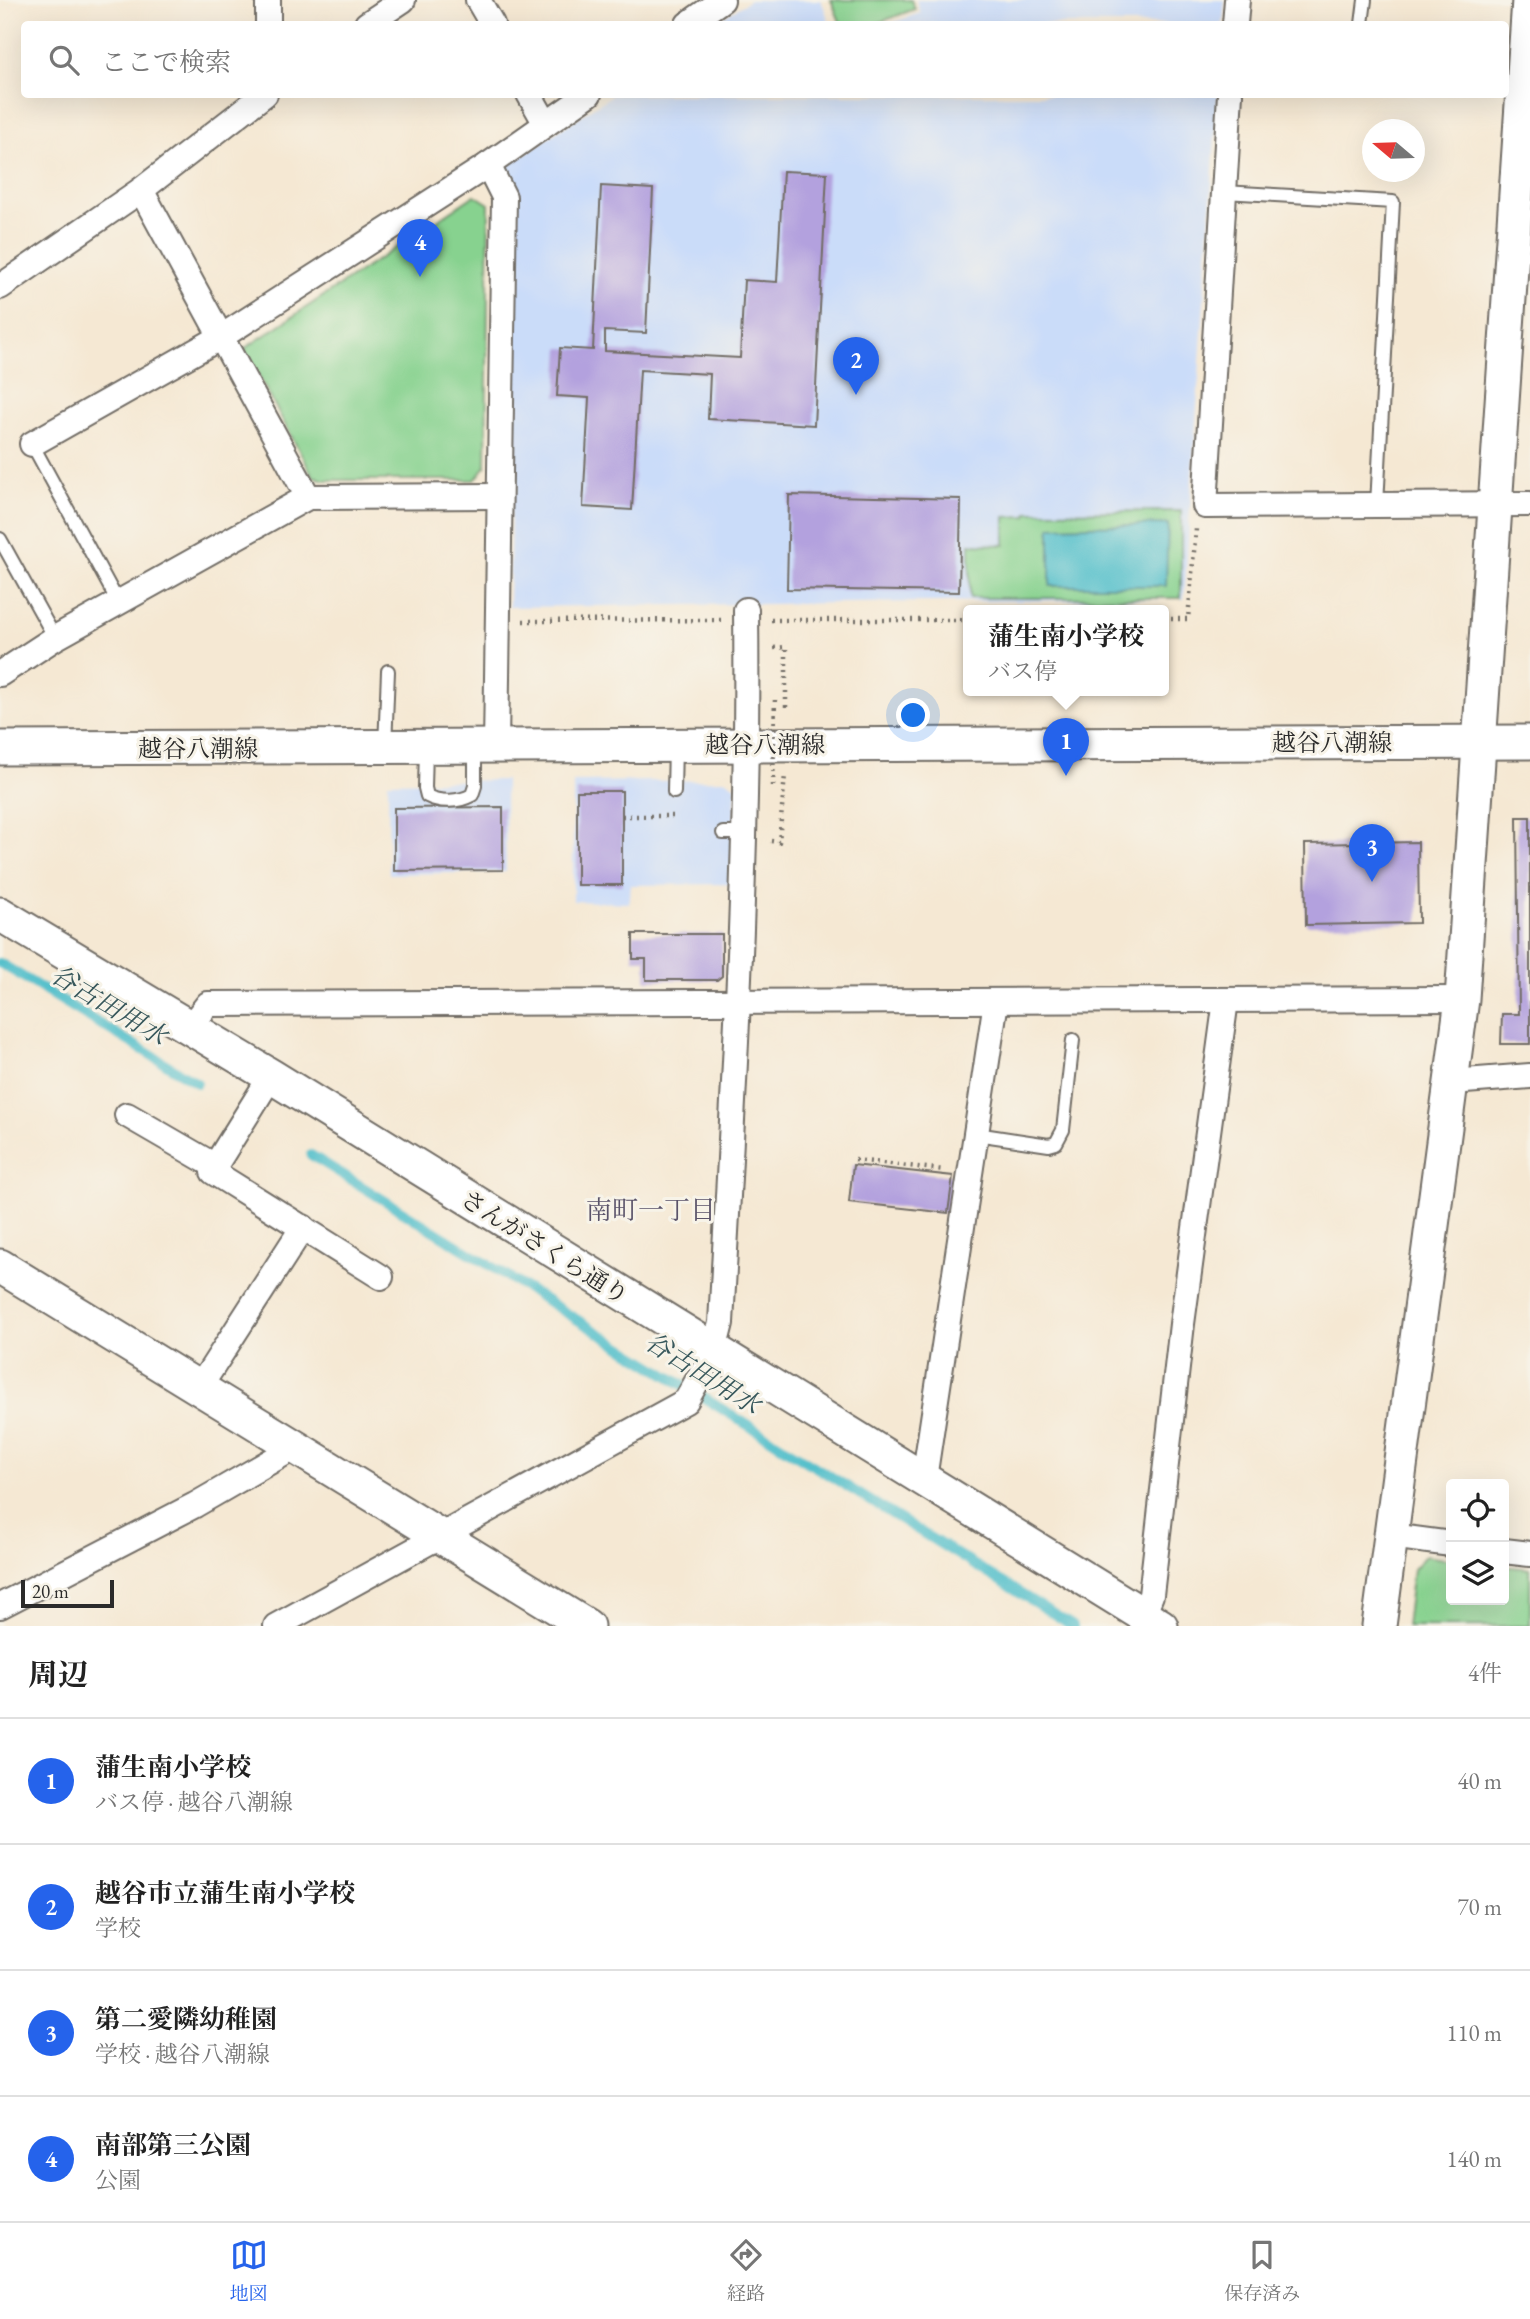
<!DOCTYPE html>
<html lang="ja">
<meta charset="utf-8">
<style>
:root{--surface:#fff;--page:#f6f6f6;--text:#222;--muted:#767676;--line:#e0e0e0;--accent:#2563eb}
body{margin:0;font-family:"EB Garamond","Noto Serif JP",serif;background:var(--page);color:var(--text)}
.controls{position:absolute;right:21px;bottom:21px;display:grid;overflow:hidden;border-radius:7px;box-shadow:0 7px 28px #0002}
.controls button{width:63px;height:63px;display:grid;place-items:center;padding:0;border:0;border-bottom:2px solid var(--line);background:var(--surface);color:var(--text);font:35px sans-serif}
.compass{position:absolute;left:1362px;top:119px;width:63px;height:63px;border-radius:50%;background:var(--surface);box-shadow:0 7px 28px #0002;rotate:289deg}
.scale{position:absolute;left:21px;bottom:18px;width:93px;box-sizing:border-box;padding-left:7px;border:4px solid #2b2b2b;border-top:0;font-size:19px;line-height:24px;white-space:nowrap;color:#2b2b2b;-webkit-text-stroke:5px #f7f3e8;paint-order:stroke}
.you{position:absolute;left:914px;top:716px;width:24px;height:24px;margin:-18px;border:5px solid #fff;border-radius:50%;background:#1a73e8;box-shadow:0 0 0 10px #1a73e833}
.badge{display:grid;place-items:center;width:46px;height:46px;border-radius:50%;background:var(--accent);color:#fff;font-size:23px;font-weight:700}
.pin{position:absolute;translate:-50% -58px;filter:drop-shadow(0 2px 4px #0008)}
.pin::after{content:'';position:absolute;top:37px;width:24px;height:21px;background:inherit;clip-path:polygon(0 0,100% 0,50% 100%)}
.popup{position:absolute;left:963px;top:605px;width:206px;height:91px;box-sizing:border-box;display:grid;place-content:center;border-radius:7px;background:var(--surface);filter:drop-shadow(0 2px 5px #0005);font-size:23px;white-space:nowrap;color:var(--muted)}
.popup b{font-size:26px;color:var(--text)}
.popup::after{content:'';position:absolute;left:50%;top:100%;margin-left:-14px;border:14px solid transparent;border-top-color:var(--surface)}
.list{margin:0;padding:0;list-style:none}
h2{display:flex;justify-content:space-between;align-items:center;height:91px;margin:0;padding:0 28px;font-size:30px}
h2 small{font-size:23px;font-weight:400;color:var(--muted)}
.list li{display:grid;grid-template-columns:46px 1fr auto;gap:21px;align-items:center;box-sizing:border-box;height:126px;padding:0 28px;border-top:2px solid var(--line)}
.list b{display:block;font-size:26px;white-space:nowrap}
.list p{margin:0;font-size:23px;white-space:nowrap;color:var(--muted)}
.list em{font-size:23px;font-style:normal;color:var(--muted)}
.icon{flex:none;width:38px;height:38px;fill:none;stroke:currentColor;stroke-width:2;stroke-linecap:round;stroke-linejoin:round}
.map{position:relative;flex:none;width:1530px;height:1626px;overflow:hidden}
.search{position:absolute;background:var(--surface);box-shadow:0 7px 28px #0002;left:21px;right:21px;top:21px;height:77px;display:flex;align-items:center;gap:18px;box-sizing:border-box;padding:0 24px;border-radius:7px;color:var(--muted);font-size:26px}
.sheet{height:595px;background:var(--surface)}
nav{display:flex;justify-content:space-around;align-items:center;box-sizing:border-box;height:98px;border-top:2px solid var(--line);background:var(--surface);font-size:19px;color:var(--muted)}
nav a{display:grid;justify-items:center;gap:4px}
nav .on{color:var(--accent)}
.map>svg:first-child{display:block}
.built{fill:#cadcf9}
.green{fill:#87d28f;stroke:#597e5d;stroke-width:2}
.water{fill:#52bfcb;stroke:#3e757b;stroke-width:2}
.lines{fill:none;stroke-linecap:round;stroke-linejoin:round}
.stream{stroke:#52bfcb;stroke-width:10}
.building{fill:#b3a1de}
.lane-casing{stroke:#726d66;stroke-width:16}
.street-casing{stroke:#726d66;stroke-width:28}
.secondary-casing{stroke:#726d66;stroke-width:37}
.path{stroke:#726d66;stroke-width:4.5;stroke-dasharray:2 5;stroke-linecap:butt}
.lane{stroke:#fff;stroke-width:12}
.street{stroke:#fff;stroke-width:24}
.secondary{stroke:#fff;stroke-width:33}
.path-bridge{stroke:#726d66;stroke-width:4.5;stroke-dasharray:2 5;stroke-linecap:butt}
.labels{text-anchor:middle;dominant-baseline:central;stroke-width:6;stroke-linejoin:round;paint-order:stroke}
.street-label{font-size:24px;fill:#2b2b2b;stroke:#f7f3e8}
.water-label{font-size:26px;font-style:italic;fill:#37575b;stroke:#f7f3e8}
.neighbourhood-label{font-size:26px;fill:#5b546a;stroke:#f7f3e8}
</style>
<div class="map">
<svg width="1530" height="1626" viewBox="0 0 1530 1626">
<rect width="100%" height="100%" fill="#f7f3e8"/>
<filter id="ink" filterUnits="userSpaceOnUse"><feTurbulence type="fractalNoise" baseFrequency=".0143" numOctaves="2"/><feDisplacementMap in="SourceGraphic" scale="14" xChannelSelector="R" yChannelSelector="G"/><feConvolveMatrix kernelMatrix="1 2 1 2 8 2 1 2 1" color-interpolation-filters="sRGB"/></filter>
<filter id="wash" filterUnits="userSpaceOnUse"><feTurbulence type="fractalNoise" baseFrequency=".00686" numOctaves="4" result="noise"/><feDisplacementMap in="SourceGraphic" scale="28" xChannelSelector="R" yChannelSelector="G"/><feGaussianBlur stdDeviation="1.57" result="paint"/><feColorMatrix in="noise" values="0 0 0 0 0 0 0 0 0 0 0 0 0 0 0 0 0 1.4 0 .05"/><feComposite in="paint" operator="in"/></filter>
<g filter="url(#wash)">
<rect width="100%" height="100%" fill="#f5e8d3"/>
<g class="built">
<polygon points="750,0 821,0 830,24 714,24"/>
<polygon points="916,0 1225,0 1223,24 889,24 920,13"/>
<polygon points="612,95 1218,95 1184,599 509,607 518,191 502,169"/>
<polygon points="505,780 506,872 389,874 388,782"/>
<polygon points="727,780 736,787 730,884 631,885 629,903 573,901 573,782"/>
</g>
<g class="green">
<polygon points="831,0 911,0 915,9 875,24 841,24"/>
<polygon points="475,195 489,204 486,466 475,480 324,480 313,476 244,349"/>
<polygon points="1181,511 1181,598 970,598 970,544 1005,545 1005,517 1027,516 1028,512"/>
<polygon points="1425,1556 1451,1560 1451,1600 1504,1600 1504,1566 1530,1569 1530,1626 1406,1626 1413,1569"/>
</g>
<polygon class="water" points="1168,524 1166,586 1050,586 1050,527"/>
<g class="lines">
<g class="stream">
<polyline points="0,963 197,1083"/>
<polyline points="311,1155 1073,1626"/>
</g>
</g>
<g id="blocks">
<g class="building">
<polygon points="783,171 827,173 814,425 708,419 710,374 640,370 632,510 583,507 589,398 557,396 560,348 593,350 601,186 653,189 646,333 605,331 605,351 740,358 744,280 777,282"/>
<polygon points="789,495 961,499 959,592 787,589"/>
<rect x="577" y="791" width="45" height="94"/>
<polygon points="503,807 503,870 394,871 394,808"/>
<polygon points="1517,817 1530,817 1530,1044 1501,1044 1502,1014 1519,1014"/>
<polygon points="1418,842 1419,923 1306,925 1305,844"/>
<polygon points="633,934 722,934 722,976 717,980 646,980 646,959 633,959"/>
<polygon points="853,1165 953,1176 948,1213 849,1202"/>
</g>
</g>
</g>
<g filter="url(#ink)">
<use href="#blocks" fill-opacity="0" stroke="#726d66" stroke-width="2"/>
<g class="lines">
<defs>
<g id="lane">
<polyline points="1362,24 1365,0"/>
<polyline points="1224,192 1393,202 1377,505"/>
<polyline points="32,444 118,602"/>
<polyline points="0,539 55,638"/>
<polyline points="385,747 388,671"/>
<path d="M 426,749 L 425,788 L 427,796 C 440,803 459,802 472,795 L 475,786 L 475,747"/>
<polyline points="674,792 675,745"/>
<polyline points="723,833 744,833"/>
<polyline points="976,1134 1049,1145 1056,1143 1063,1130 1073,1040"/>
</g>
<g id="street">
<polyline points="268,0 268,24"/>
<polyline points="478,0 492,24"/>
<polyline points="367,24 403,0"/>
<polyline points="688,24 722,0"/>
<polyline points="1235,24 1237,0"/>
<polyline points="529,94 546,124"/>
<polyline points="1230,94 1205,506 1530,504"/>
<polyline points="488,165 504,197 496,747"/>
<polyline points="141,190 308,497"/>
<polyline points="0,287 141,190 265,94"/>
<polyline points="32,444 221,337 488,165 589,94"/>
<polyline points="0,674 55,638 308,497 499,496"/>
<polyline points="189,1028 208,1004 1462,999"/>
<polyline points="1452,1082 1530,1076"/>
<polyline points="127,1115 215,1166 213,1172 381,1277"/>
<polyline points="215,1166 271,1076"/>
<polyline points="199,1388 303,1227"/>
<polyline points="924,1479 996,1001"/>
<polyline points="1391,1536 1451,1544"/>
<polyline points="1504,1551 1530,1554"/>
<polyline points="0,1606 195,1505 297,1446"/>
<polyline points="1143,1615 1151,1595 1182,1324 1226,1000"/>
<path d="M 276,1626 L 686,1401 L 714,1351 L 721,1323 C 734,1085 749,848 746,610"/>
</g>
<g id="secondary">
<polyline points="0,748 1530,742"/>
<polyline points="0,914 271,1076 1161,1626"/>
<polyline points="0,1266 587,1626"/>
<polyline points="1379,1626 1462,999 1529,0"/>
</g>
</defs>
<use href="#lane" class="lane-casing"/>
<use href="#street" class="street-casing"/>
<use href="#secondary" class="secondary-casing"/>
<g class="path">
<polyline points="1164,619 1188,619 1196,529"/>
<polyline points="771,620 968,620"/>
<polyline points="523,621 721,620"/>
<polyline points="774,648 786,647 786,708"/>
<polyline points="622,816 673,816"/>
<polyline points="771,841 779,842 785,775"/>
<polyline points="855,1160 944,1170"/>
</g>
<use href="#lane" class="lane"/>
<use href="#street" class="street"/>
<use href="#secondary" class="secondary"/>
<polyline class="path-bridge" points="773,786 775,698"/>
</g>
</g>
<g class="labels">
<g class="street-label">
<text x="1332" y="742">越谷八潮線</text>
<text x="765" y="744">越谷八潮線</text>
<text x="198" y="748">越谷八潮線</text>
<text transform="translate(545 1247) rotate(32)">さんがさくら通り</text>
</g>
<g class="water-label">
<text transform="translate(109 1005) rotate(31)">谷古田用水</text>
<text transform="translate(703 1373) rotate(32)">谷古田用水</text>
</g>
<g class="neighbourhood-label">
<text x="651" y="1210">南町一丁目</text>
</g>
</g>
</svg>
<div class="controls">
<button><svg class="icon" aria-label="locate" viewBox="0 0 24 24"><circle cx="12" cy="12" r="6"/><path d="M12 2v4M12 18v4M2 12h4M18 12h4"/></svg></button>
<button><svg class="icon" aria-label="layers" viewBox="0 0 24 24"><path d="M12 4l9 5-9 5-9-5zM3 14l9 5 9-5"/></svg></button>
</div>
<svg class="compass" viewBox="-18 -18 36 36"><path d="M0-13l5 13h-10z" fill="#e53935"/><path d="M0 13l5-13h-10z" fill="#767676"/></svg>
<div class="scale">20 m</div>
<div class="you"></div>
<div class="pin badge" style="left:1066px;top:776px">1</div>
<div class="popup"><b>蒲生南小学校</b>バス停</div>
<div class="pin badge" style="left:856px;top:395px">2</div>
<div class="pin badge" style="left:1372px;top:882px">3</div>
<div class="pin badge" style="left:420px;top:277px">4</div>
<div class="search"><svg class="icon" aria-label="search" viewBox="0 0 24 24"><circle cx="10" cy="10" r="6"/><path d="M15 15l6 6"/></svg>ここで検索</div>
</div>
<section class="sheet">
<h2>周辺<small>4件</small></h2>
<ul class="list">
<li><span class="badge">1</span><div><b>蒲生南小学校</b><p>バス停 · 越谷八潮線</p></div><em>40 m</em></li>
<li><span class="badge">2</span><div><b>越谷市立蒲生南小学校</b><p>学校</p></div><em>70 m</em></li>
<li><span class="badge">3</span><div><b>第二愛隣幼稚園</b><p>学校 · 越谷八潮線</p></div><em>110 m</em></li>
<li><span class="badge">4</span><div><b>南部第三公園</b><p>公園</p></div><em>140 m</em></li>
</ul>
</section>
<nav>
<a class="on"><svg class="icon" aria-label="map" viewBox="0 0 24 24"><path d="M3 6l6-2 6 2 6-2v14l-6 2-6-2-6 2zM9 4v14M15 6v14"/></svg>地図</a>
<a><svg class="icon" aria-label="directions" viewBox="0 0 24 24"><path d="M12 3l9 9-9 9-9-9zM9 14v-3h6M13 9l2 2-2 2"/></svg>経路</a>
<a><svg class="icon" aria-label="saved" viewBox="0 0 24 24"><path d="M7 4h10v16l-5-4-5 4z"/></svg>保存済み</a>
</nav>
